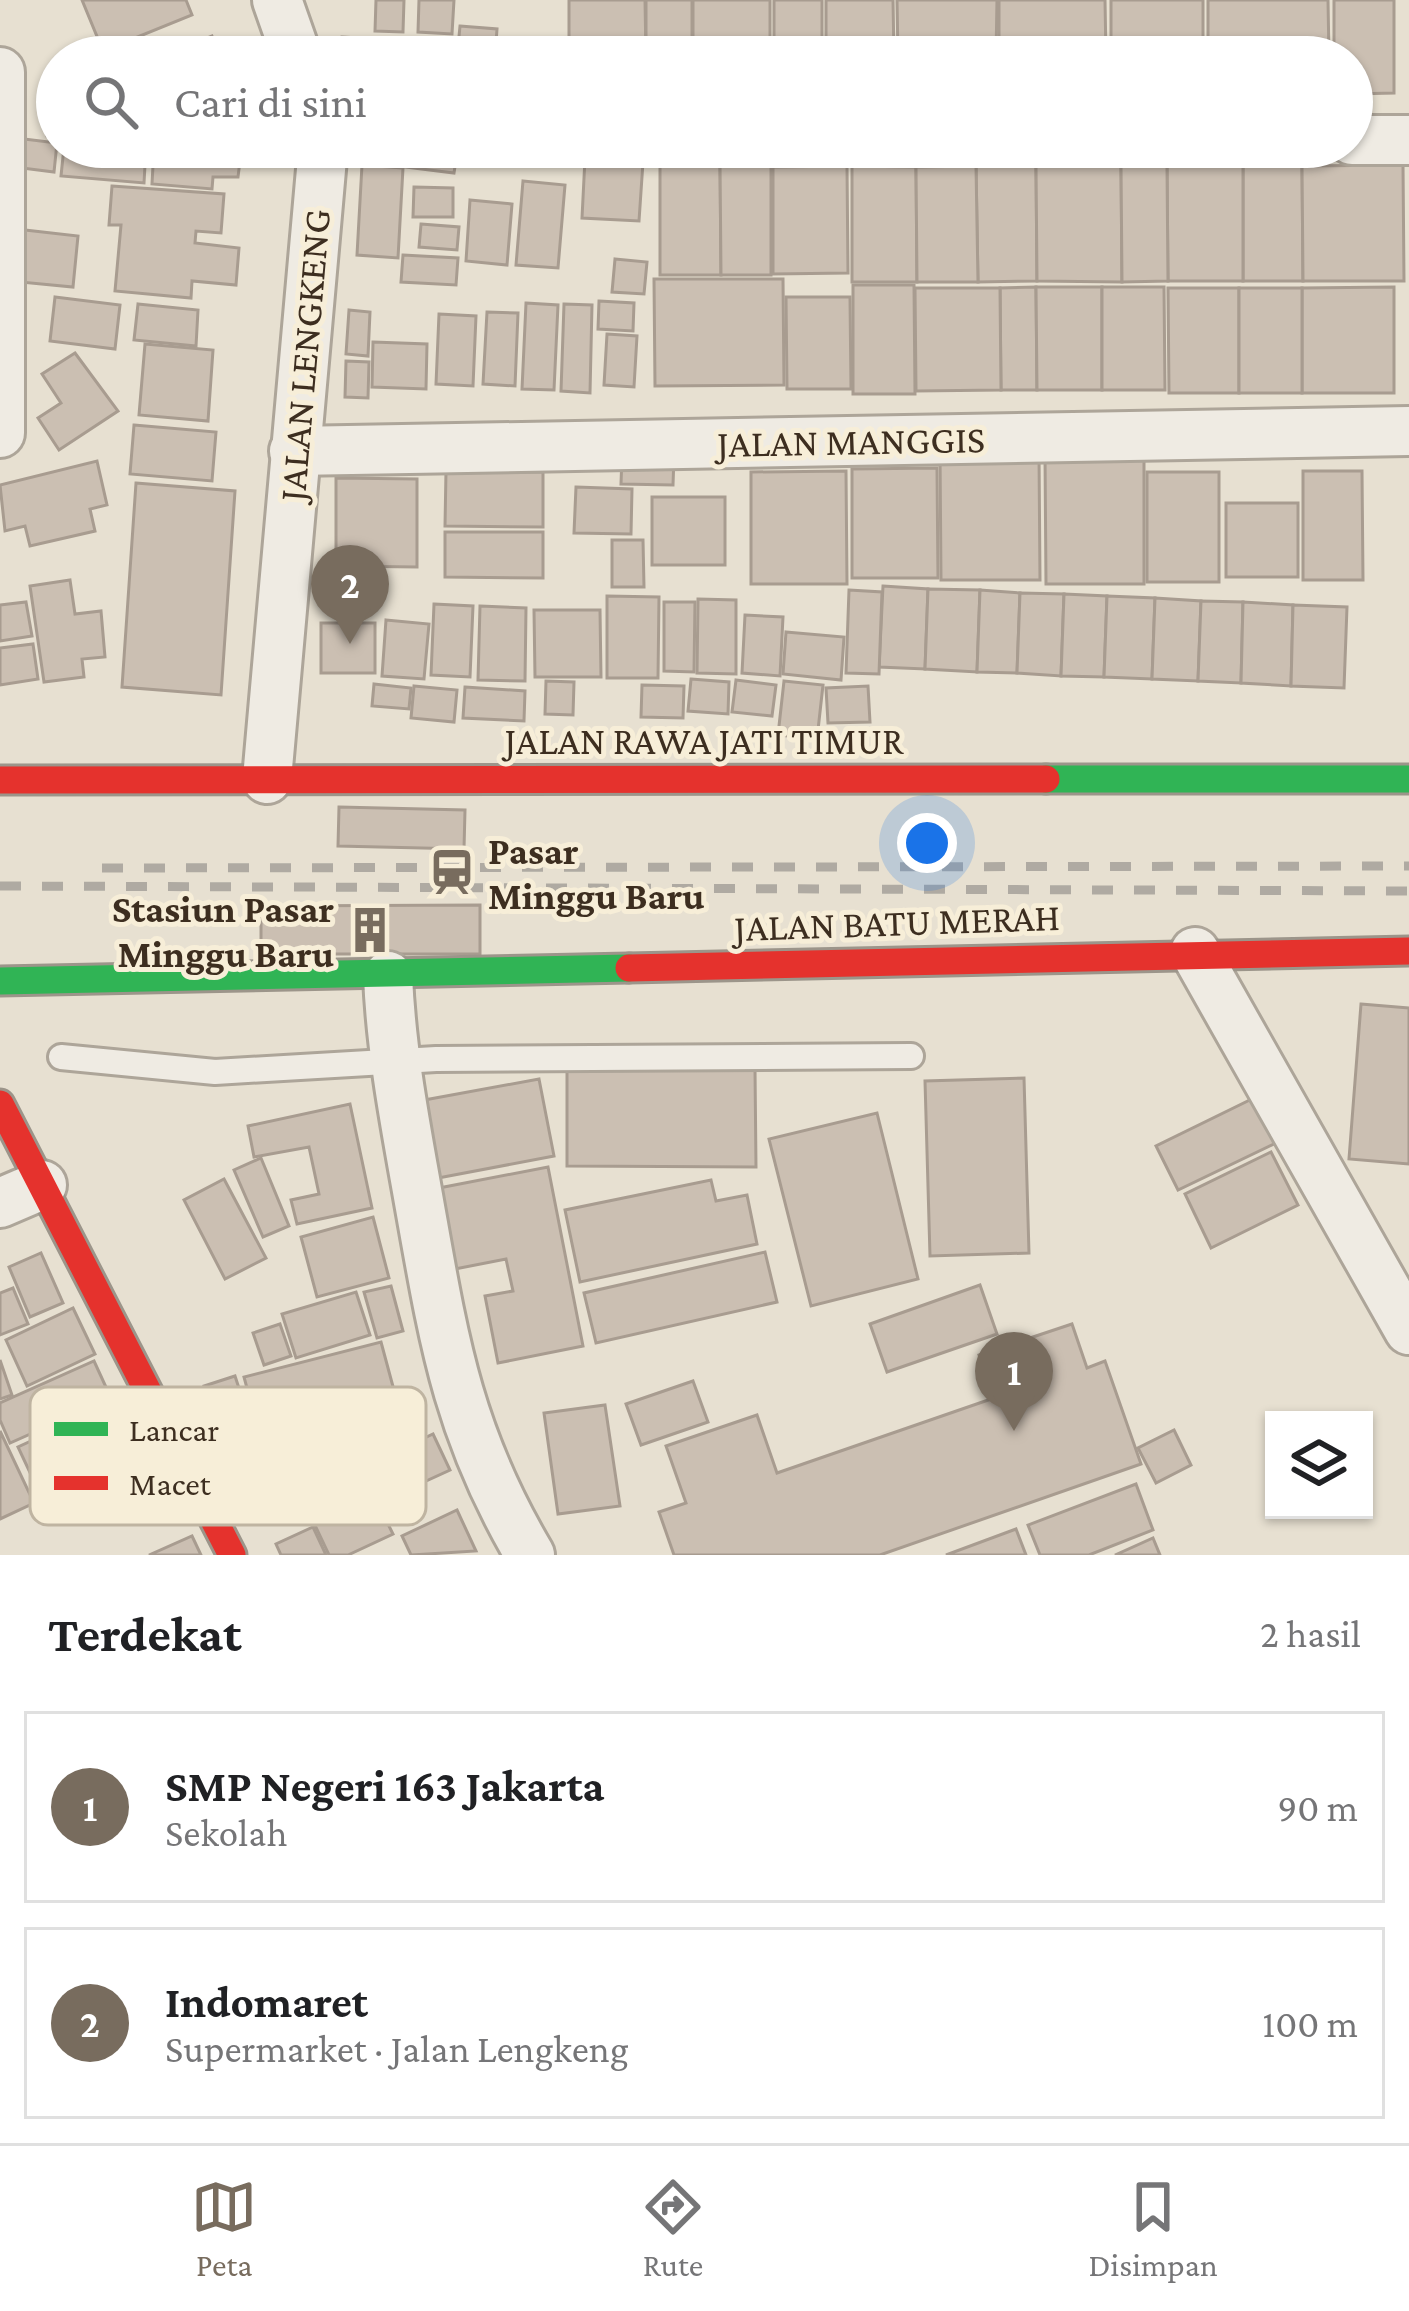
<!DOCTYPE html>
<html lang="id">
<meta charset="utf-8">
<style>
:root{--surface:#fff;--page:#f2f2f2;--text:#202124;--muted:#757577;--line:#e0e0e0;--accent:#786c5e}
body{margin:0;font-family:"Crimson Pro",serif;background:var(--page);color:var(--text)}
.controls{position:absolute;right:36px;bottom:36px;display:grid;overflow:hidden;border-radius:0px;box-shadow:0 3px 9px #0004}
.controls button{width:108px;height:108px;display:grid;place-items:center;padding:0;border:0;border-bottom:3px solid var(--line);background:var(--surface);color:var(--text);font:60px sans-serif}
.you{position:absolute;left:927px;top:843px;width:42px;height:42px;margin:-30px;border:9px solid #fff;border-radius:50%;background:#1a73e8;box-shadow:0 0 0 18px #1a73e833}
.badge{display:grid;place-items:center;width:78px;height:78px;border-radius:50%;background:var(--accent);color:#fff;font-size:39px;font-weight:700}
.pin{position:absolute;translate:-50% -99px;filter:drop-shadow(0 3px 6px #0008)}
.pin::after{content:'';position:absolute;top:63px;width:42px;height:36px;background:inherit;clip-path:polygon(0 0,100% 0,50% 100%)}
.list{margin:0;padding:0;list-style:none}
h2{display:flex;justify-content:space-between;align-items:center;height:156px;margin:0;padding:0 48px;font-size:51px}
h2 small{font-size:39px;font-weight:400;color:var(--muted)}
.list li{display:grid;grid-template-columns:78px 1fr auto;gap:36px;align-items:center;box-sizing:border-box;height:192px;margin:0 24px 24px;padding:0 24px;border:3px solid var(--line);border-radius:0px}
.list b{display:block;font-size:45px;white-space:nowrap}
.list p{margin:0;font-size:39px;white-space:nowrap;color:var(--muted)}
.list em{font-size:39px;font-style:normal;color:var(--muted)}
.icon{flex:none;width:66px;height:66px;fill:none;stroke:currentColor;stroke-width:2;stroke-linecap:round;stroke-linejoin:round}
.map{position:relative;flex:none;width:1409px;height:1555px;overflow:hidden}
.search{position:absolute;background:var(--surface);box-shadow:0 3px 9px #0004;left:36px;right:36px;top:36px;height:132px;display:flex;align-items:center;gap:30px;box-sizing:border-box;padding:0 42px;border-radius:66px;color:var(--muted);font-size:45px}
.sheet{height:588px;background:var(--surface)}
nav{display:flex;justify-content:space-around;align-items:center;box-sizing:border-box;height:168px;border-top:3px solid var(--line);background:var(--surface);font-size:33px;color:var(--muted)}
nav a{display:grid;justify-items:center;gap:6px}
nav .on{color:var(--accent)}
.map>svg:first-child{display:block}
.building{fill:#cbbfb2;stroke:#a89c90;stroke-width:3}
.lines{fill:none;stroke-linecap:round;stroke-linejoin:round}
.lane-casing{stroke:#ada599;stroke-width:30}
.street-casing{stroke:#ada599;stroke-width:54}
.fast-casing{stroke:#9c958a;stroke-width:33}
.jam-casing{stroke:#9c958a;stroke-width:33}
.lane{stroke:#efebe3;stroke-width:24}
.street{stroke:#efebe3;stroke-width:48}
.fast{stroke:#30b455;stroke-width:27}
.jam{stroke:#e5322d;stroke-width:27}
.rail{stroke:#afaaa2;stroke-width:9;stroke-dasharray:21 21;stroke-linecap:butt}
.labels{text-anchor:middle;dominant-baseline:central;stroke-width:10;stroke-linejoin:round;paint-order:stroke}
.street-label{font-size:39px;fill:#3d2e20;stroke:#f7eed8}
.poi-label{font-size:39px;font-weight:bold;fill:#3d2e20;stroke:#f7eed8;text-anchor:start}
.key{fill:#f7eed8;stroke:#bfb4a1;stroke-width:3}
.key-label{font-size:33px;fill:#3d2e20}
</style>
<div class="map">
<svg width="1409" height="1555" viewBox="0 0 1409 1555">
<rect width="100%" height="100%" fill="#e7e0d1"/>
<g class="building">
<polygon points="82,0 186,0 192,15 103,51"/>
<polygon points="376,0 404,0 403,32 375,31"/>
<polygon points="419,0 454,0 452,34 418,32"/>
<polygon points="569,0 645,0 646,57 569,57"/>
<rect x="646" y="0" width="46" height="57"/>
<rect x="693" y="0" width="77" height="57"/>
<rect x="774" y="0" width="48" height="57"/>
<polygon points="826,0 893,0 894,57 826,57"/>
<polygon points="897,0 997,0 996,57 898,57"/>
<polygon points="999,0 1105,0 1106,57 999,57"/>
<rect x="1111" y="0" width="92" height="57"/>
<polygon points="1208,0 1328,0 1329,57 1208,57"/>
<polygon points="1334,0 1394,0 1394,93 1352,94 1352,57 1334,57"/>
<polygon points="460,26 497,29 495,57 457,57"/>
<polygon points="212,36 221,57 162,57"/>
<polygon points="342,37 446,43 446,57 341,57"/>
<polygon points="49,98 57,98 57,137 47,136"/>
<polygon points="16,138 57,143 54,172 14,167"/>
<polygon points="64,147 146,147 144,183 61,176"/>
<polygon points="154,147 234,147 233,160 240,161 238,177 213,177 212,189 152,184"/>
<polygon points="399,147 458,147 454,173 397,166"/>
<polygon points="585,158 643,162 639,221 582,218"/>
<polygon points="660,163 720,163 721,275 660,275"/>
<polygon points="720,163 771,163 771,275 721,275"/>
<polygon points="362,165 403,168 398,258 357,255"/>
<polygon points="1243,165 1302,166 1303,281 1243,281"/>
<polygon points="1243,165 1243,281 1168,281 1167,166"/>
<polygon points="1403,165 1404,281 1303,281 1302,166"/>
<polygon points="847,166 848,273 773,274 773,167"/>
<polygon points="852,166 916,167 917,282 852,282"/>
<polygon points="976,166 1036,166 1037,281 978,282"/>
<polygon points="976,166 978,282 917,282 916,167"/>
<polygon points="1036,166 1121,166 1122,282 1037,281"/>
<polygon points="1121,166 1167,166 1168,281 1122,282"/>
<polygon points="523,181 565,185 558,268 516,265"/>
<polygon points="112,186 224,194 221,233 196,231 195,243 239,248 236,285 192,281 191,298 115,291 121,225 109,225"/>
<polygon points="414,187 453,188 453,217 413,217"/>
<polygon points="470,200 512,204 507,265 466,261"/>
<polygon points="421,224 459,227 457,250 419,247"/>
<polygon points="25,230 78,236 73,287 20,282"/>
<polygon points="403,255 458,258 456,285 401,282"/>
<polygon points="615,259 647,262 644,294 612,292"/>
<polygon points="654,279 783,279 784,385 655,386"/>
<polygon points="853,285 914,285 915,394 853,394"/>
<polygon points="1036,287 1037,390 1001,390 1000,288"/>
<polygon points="1036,287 1102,287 1102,390 1037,390"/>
<polygon points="1102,287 1164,287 1165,390 1102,390"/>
<polygon points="1394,287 1394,393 1302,393 1302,288"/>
<polygon points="915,288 1000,288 1001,390 916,391"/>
<polygon points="1168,288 1239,288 1239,393 1169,393"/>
<rect x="1239" y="288" width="63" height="105"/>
<polygon points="55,297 120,305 115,349 50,341"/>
<polygon points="786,297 850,297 851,389 787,389"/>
<polygon points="599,301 634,303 633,331 598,329"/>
<polygon points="526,303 558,305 554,390 522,389"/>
<polygon points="138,304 198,310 196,346 134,340"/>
<polygon points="564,304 592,305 590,393 561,391"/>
<polygon points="349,310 370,312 368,356 346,354"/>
<polygon points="487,312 518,313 515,386 483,384"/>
<polygon points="439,314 476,316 473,386 436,384"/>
<polygon points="607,334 637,336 634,387 604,385"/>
<polygon points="373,342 427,344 426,389 372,387"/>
<polygon points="145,344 213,350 208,421 139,415"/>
<polygon points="75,353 118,411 59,450 38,418 61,403 42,374"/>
<polygon points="346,361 369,362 368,398 345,397"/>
<polygon points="134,425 216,432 212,481 130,474"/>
<polygon points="940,453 1039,453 1040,580 941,580"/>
<polygon points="622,455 674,456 673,485 621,484"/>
<polygon points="1045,455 1144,455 1144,584 1046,584"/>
<polygon points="97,461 107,505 90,509 95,531 30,546 25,526 5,531 0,485"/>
<polygon points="937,468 938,578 852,578 852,469"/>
<polygon points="446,471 543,472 543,527 445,526"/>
<polygon points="846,471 847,584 751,584 751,472"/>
<polygon points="1303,471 1362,471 1363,580 1303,580"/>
<rect x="1147" y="472" width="72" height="110"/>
<polygon points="336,478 417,479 417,567 336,566"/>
<polygon points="136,483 235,491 221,695 122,687"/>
<polygon points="576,487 632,489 631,534 574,533"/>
<rect x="652" y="497" width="73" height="68"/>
<rect x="1226" y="503" width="72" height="74"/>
<polygon points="445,532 543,532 543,578 445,577"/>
<polygon points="612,540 643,540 644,587 612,587"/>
<polygon points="70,580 75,614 101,611 105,657 82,659 84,677 44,682 30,586"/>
<polygon points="883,586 928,589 925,669 879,667"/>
<polygon points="928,589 980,590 977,672 925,669"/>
<polygon points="849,590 882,592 879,674 846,673"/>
<polygon points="980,590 1020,593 1017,673 977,672"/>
<polygon points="1020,593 1064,594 1061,676 1017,673"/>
<polygon points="1064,594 1107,596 1104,677 1061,676"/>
<polygon points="607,596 659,597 658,678 607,678"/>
<polygon points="1107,596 1155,598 1152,679 1104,677"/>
<polygon points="1155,598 1201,601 1198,681 1152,679"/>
<polygon points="698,599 736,600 736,674 697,673"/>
<polygon points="1201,601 1243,602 1241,683 1198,681"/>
<polygon points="26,602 32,636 0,641 0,605"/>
<polygon points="664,602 695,602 694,672 664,671"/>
<polygon points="1243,602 1293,605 1291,686 1241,683"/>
<polygon points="434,604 473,606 470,677 431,675"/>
<polygon points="1293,605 1347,607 1344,688 1291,686"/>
<polygon points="480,606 526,608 525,681 478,680"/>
<polygon points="534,610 600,610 601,677 535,677"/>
<polygon points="745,615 783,617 780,676 742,673"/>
<polygon points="386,620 429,624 424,679 382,676"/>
<rect x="321" y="623" width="54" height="50"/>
<polygon points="786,632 844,637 841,680 783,674"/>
<polygon points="33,644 38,679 0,685 0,648"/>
<polygon points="691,679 729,682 728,714 688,711"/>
<polygon points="736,680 776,685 772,716 732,712"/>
<polygon points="546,681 574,682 573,715 545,714"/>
<polygon points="784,681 823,685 817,739 778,735"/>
<polygon points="374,684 411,688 409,709 372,706"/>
<polygon points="642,685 684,686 683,718 641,717"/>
<polygon points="414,686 457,690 454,722 411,718"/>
<polygon points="868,686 870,722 828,723 826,688"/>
<polygon points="465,687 525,691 524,721 463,718"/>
<polygon points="339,807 465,810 464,849 338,846"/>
<polygon points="480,905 480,954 261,954 261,906"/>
<polygon points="1361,1004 1409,1008 1409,1164 1349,1159"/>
<polygon points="567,1069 755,1069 756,1167 567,1166"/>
<polygon points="1024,1078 1029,1253 930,1256 925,1081"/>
<polygon points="539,1079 554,1156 433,1179 419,1101"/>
<polygon points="1256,1097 1278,1142 1178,1190 1156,1146"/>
<polygon points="350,1104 372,1208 297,1224 291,1200 319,1194 309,1147 254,1157 248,1126"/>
<polygon points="877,1113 918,1279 811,1306 769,1139"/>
<polygon points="1271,1152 1298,1205 1211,1248 1185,1194"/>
<polygon points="261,1158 289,1226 263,1237 234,1170"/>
<polygon points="548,1167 583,1346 498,1363 485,1296 513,1291 506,1259 455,1269 439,1188"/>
<polygon points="224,1179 266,1258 225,1279 184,1200"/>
<polygon points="711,1180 716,1201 747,1195 757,1244 580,1282 565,1210"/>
<polygon points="373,1217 389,1278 317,1297 301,1237"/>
<polygon points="765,1252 777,1302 596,1343 584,1293"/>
<polygon points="41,1253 63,1303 30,1317 9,1267"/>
<polygon points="980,1285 997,1334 887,1372 870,1324"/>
<polygon points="391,1286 403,1331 377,1338 364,1292"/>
<polygon points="13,1288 28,1324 0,1335 0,1293"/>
<polygon points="356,1292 370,1335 296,1358 282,1314"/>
<polygon points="73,1308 95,1354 27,1386 6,1340"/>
<polygon points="280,1324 291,1356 264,1365 253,1333"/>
<polygon points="1072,1324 1087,1368 1105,1361 1141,1464 880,1555 674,1555 659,1512 686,1503 666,1446 757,1415 777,1473 994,1398 979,1355"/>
<polygon points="381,1342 395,1394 258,1429 244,1377"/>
<polygon points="0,1360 12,1395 0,1399"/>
<polygon points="94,1361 111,1398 10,1443 0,1420 0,1403"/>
<polygon points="235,1376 251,1425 220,1435 204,1386"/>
<polygon points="693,1381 708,1422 641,1445 626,1404"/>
<polygon points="112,1404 134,1451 40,1494 18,1447"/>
<polygon points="605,1405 620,1506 558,1514 544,1413"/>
<polygon points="1174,1430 1191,1465 1156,1483 1138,1448"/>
<polygon points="0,1431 34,1503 0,1519"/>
<polygon points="433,1434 450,1470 426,1481 410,1445"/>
<polygon points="350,1483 366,1517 381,1510 393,1534 348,1555 329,1555 305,1504"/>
<polygon points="1136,1484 1153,1530 1089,1555 1040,1555 1028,1525"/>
<polygon points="457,1510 476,1551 411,1555 402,1536"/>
<polygon points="313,1527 326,1555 281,1555 276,1544"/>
<polygon points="1016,1529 1026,1555 946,1555"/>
<polygon points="192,1536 201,1555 149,1555"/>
<polygon points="1153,1538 1160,1555 1115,1555"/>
</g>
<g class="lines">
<defs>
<polyline id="lane" points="61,1057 215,1072 436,1059 911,1056"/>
<g id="street">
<polyline points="277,0 297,57"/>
<polyline points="0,72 0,433"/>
<polyline points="1352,140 1409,140"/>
<polyline points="294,451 1409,431"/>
<polyline points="267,779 323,147"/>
<polyline points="1195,952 1409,1330"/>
<path d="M 388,976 C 391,1050 405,1123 418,1196 C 443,1336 456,1430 530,1555"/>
<polyline points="0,1203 42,1185"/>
</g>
<g id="fast">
<polyline points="1046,779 1409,779"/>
<polyline points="0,981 629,968"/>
</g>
<g id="jam">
<polyline points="0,780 1046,779"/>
<polyline points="629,968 1409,951"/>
<polyline points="0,1104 232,1555"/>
</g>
</defs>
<use href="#lane" class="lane-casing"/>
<use href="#street" class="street-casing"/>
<use href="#fast" class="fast-casing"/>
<use href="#jam" class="jam-casing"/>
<use href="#lane" class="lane"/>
<use href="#street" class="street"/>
<use href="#fast" class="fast"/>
<use href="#jam" class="jam"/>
<g class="rail">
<polyline points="102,868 1409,866"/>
<polyline points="0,886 1409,891"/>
</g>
</g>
<defs>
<symbol id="station-bare" viewBox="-9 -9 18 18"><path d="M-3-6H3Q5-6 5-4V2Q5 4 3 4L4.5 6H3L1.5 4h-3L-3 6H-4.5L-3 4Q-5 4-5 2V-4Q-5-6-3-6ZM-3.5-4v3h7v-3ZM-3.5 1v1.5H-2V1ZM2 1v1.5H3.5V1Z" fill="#786c5e" stroke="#f7eed8" stroke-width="2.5" paint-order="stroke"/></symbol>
<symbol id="building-bare" viewBox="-9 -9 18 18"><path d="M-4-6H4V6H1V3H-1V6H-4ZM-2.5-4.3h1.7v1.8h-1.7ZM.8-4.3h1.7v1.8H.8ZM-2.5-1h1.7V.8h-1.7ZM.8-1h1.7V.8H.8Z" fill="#786c5e" stroke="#f7eed8" stroke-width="2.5" paint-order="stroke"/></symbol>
</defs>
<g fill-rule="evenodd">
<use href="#station-bare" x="419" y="839" width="66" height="66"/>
<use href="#building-bare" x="337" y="897" width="66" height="66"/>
</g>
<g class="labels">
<g class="street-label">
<text transform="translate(304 355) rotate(-85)">JALAN LENGKENG</text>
<text transform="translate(851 441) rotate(-1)">JALAN MANGGIS</text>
<text x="704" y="740">JALAN RAWA JATI TIMUR</text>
<text transform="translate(897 922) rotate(-2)">JALAN BATU MERAH</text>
</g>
<g class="poi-label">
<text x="488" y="850">Pasar<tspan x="488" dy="45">Minggu Baru</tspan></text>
<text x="334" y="908" text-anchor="end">Stasiun Pasar<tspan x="334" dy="45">Minggu Baru</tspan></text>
</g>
</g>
<rect x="30" y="1387" width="396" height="138" rx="18" class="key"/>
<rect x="54" y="1422" width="54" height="14" fill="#30b455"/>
<rect x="54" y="1476" width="54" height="14" fill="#e5322d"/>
<g class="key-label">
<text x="129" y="1441">Lancar</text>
<text x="129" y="1495">Macet</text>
</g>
</svg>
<div class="controls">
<button><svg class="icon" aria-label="layers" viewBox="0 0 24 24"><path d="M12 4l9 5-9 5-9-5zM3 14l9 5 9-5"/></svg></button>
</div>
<div class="you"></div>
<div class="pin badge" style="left:1014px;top:1431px">1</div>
<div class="pin badge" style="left:350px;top:644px">2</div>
<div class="search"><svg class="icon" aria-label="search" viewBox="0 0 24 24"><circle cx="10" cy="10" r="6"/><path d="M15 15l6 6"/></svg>Cari di sini</div>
</div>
<section class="sheet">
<h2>Terdekat<small>2 hasil</small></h2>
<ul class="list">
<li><span class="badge">1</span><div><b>SMP Negeri 163 Jakarta</b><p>Sekolah</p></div><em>90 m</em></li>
<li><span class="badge">2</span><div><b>Indomaret</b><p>Supermarket · Jalan Lengkeng</p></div><em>100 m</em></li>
</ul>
</section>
<nav>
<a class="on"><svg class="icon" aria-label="map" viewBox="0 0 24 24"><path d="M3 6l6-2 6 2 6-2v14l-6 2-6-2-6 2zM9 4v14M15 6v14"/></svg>Peta</a>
<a><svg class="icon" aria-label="directions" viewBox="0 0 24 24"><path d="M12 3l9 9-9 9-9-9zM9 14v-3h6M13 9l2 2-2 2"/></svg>Rute</a>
<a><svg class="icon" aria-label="saved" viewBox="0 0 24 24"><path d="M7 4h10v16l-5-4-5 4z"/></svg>Disimpan</a>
</nav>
